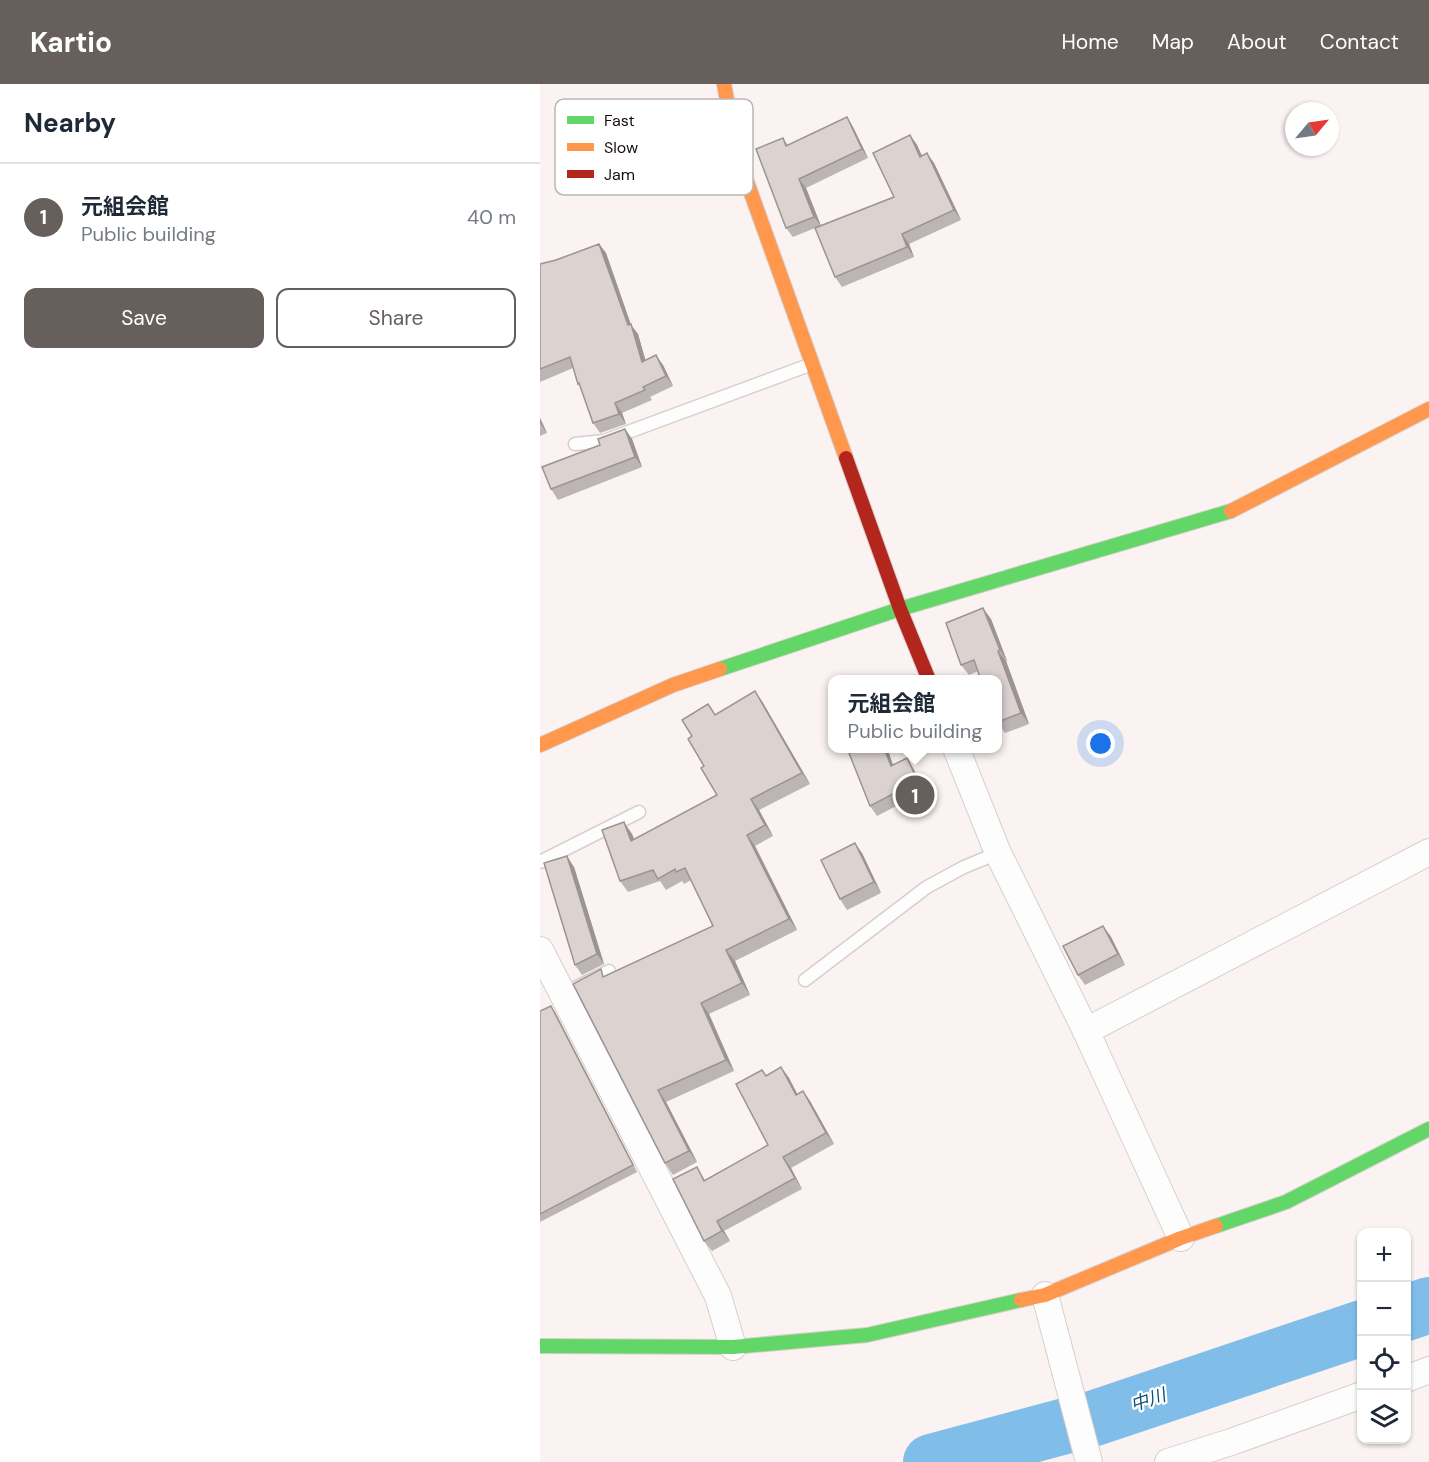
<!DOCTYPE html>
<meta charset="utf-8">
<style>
:root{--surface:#fff;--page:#f6f6f7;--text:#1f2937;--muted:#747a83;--line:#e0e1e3;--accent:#675f5c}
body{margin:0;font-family:"DM Sans","Noto Sans JP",sans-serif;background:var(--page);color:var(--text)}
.controls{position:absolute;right:18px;bottom:18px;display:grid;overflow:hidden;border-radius:12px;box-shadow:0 2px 4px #0004}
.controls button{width:54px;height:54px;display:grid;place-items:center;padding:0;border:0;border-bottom:2px solid var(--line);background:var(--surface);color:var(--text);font:30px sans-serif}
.compass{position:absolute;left:745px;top:18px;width:54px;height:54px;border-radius:50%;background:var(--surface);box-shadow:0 2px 4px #0004;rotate:61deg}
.you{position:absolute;left:561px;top:660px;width:21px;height:21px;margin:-15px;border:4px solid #fff;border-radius:50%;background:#1a73e8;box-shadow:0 0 0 9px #1a73e833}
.badge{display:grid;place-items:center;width:39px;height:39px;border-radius:50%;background:var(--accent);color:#fff;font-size:20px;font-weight:700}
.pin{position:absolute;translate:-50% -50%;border:3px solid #fff;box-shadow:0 2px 6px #0006}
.popup{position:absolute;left:288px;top:591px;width:174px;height:78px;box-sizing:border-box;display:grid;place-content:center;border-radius:12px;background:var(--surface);filter:drop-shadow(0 2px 4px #0005);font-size:20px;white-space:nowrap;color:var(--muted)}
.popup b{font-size:22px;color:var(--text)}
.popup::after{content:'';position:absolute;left:50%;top:100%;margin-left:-12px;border:12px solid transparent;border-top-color:var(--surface)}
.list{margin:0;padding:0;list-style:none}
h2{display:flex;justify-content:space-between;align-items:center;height:78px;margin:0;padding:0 24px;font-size:26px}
h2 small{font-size:20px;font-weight:400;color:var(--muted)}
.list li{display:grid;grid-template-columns:39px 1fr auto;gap:18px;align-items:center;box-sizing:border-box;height:108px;padding:0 24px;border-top:2px solid var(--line)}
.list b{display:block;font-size:22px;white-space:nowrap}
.list p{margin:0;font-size:20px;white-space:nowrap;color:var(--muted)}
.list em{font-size:20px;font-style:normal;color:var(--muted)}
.actions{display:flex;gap:12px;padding:18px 24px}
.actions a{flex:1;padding:14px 0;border:2px solid var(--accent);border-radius:12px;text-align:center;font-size:21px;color:var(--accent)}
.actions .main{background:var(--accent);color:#fff}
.icon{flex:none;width:33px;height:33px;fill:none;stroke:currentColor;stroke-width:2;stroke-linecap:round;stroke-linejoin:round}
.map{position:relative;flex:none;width:889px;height:1378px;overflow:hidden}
header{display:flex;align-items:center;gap:36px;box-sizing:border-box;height:84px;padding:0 30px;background:var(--accent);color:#fff}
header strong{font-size:28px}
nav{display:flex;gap:33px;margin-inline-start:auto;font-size:21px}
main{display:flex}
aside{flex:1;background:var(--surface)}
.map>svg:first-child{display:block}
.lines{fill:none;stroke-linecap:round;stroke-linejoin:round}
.river{stroke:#80bde9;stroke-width:56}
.lane-casing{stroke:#d7cfcc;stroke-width:15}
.street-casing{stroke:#d7cfcc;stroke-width:28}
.fast-casing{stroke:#d7cfcc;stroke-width:16}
.slow-casing{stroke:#d7cfcc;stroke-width:16}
.jam-casing{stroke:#d7cfcc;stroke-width:16}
.lane{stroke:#fefdfd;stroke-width:12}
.street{stroke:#fefdfd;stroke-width:26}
.fast{stroke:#63d668;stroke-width:14}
.slow{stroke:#ff974d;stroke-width:14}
.jam{stroke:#b3261e;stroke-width:14}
.wall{fill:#bdb5b4}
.shaded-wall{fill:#9a9492}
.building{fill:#dcd3d1;stroke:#9a9492;stroke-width:1.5}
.labels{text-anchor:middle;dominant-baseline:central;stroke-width:4.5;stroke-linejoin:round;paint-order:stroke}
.water-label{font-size:18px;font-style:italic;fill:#09517a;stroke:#fff}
.key{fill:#fff;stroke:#bab7b6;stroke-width:1.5}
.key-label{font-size:16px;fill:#180f0b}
</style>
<header>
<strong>Kartio</strong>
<nav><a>Home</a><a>Map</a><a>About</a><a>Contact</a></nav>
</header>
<main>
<aside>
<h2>Nearby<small></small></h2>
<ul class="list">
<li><span class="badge">1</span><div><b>元組会館</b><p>Public building</p></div><em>40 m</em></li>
</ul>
<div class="actions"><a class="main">Save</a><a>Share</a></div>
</aside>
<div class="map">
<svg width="889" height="1378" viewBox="0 0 889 1378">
<rect width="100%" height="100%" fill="#faf3f1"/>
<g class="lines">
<g class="river">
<polyline points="866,1229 889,1221"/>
<polyline points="391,1378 555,1334 822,1244"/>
</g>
<defs>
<g id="lane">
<polyline points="35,360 64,357 272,280"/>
<polyline points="0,778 99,728"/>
<polyline points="265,896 387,803 424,783 458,769"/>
<polyline points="23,910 69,887"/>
</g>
<g id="street">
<polyline points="416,664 458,769 546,947 641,1154"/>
<polyline points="0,866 178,1212 193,1263"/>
<polyline points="546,947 889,768"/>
<polyline points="505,1211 549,1378"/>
<polyline points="866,1295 889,1286"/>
<polyline points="628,1378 691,1358 822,1311"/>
</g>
<g id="fast">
<polyline points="180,585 360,525 691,427"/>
<polyline points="676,1142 746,1118 889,1045"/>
<polyline points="0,1262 193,1263 327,1251 481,1216"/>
</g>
<g id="slow">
<polyline points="184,0 197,70 306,374"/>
<polyline points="691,427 889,325"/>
<polyline points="0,661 133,601 180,585"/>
<polyline points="481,1216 505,1211 641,1154 676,1142"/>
</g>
<polyline id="jam" points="306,374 360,525 389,596"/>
</defs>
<use href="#lane" class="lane-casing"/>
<use href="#street" class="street-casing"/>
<use href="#fast" class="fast-casing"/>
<use href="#slow" class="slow-casing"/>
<use href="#jam" class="jam-casing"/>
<use href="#lane" class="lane"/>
<use href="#street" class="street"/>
<use href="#fast" class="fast"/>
<use href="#slow" class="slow"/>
<use href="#jam" class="jam"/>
</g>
<g class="wall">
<polygon points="307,33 313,43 328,74 266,104 281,142 354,113 370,51 377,61 382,72 394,79 421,136 369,160 374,173 302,203 295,193 275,144 253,153 246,144 243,54 248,61"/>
<polygon points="59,160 66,169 91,241 98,250 105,277 123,281 133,302 110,313 112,316 82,329 86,340 60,349 53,339 41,304 38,300 33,284 0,298 0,180 16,176"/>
<polygon points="0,334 7,349 0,352"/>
<polygon points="85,345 92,355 102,383 18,416 11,405"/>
<polygon points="451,535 467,577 466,577 489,640 465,649 458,639 458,596 438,587 429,591 421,581"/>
<polygon points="215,607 223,619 270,700 219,726 233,752 215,762 257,846 195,877 210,911 169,930 194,987 126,1018 157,1078 133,1091 125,1079 66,892 173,842 151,796 144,800 142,797 126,806 120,797 88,808 80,797 92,750 94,755 177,711 152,652 176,631"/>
<polygon points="347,664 353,681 367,674 373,684 385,707 337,732 330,722"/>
<polygon points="322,769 341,809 307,826 300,815"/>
<polygon points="34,783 64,880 42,891 35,881"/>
<polygon points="563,842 571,853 585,881 545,901 538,891"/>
<polygon points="0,927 15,928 97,1088 0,1138"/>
<polygon points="241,983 249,994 257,1010 263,1007 270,1017 294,1060 251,1084 262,1105 184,1147 190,1157 172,1167 164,1157 157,1083 165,1096 228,1061"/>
</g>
<g class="shaded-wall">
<polygon points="307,33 313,43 328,74 322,65"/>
<polygon points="370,51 377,61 387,83 380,73"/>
<polygon points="387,69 394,79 421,136 414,126"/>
<polygon points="259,95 266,104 281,142 274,133"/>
<polygon points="362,150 369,160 374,173 367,163"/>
<polygon points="59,160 66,169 91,241 98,250 109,288 102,278"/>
<polygon points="116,271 123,281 133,302 126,292"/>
<polygon points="75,319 82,329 86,340 79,330"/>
<polygon points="0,334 7,349 0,339"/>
<polygon points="85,345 92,355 102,383 95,373"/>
<polygon points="443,524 451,535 467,577 460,566"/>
<polygon points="458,567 466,577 489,640 481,629"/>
<polygon points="215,607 223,619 270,700 262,689"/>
<polygon points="344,664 347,664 357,692 351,682"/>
<polygon points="367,674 373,684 385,707 378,697"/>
<polygon points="211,715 219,726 233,752 225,741"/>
<polygon points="84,738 92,750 99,768 91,757"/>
<polygon points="207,751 215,762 257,846 249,835"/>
<polygon points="315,759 322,769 341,809 334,798"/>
<polygon points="27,772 34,783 64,880 57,870"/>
<polygon points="563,842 571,853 585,881 578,870"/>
<polygon points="186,866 195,877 210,911 202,899"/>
<polygon points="161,919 169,930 194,987 186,976"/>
<polygon points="11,922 15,928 97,1088 93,1081"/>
<polygon points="241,983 249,994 263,1021 256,1011"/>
<polygon points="118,1006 126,1018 157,1078 149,1067"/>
<polygon points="263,1007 270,1017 294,1060 286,1049"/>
<polygon points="243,1073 251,1084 262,1105 255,1094"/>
<polygon points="177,1137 184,1147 190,1157 182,1147"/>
</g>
<g class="building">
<polygon points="307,33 322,65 259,95 274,133 246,144 216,65 243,54 246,62"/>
<polygon points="370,51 380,73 387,69 414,126 362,150 367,163 295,193 275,144 354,113 333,69"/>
<polygon points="59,160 88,241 91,240 102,278 116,271 126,292 103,303 105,306 75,319 79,330 53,339 39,299 38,300 30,273 0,285 0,180 16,176"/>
<polygon points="85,345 95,373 11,405 2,383 60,361 58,355"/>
<polygon points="443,524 460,566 458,567 481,629 458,638 458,596 441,596 434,576 421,581 406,539"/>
<polygon points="215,607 262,689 211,715 225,741 207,751 249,835 186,866 202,899 161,919 186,976 118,1006 149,1067 125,1079 33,900 61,885 63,893 173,842 145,784 136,788 135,785 118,795 113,786 80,797 62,746 84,738 91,757 177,711 161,684 164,682 148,655 152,652 142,636 168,620 175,631"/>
<polygon points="307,664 344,664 351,682 367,674 378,697 330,722"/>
<polygon points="315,759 334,798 300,815 281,776"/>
<polygon points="27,772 57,870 35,881 4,779"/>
<polygon points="563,842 578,870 538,891 523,862"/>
<polygon points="11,922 93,1081 0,1130 0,927"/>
<polygon points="241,983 256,1011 263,1007 286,1049 243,1073 255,1094 177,1137 182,1147 164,1157 133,1095 157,1083 164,1097 228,1061 196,1000 222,986 226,992"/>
</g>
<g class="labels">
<g class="water-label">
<text transform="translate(608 1316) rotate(-19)">中川</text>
</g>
</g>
<rect x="15" y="15" width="198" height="96" rx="9" class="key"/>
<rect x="27" y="32" width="27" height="8" fill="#63d668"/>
<rect x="27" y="59" width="27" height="8" fill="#ff974d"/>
<rect x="27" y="86" width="27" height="8" fill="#b3261e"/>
<g class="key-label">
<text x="64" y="42">Fast</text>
<text x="64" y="69">Slow</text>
<text x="64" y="96">Jam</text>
</g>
</svg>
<div class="controls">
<button>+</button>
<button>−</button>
<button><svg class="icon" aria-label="locate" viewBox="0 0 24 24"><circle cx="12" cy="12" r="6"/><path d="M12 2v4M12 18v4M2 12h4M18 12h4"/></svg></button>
<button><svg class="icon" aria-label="layers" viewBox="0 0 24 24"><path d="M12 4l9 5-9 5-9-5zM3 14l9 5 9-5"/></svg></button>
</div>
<svg class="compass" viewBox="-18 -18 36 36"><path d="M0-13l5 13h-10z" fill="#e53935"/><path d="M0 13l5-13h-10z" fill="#747a83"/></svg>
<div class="you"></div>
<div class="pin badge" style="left:375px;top:711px">1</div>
<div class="popup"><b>元組会館</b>Public building</div>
</div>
</main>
